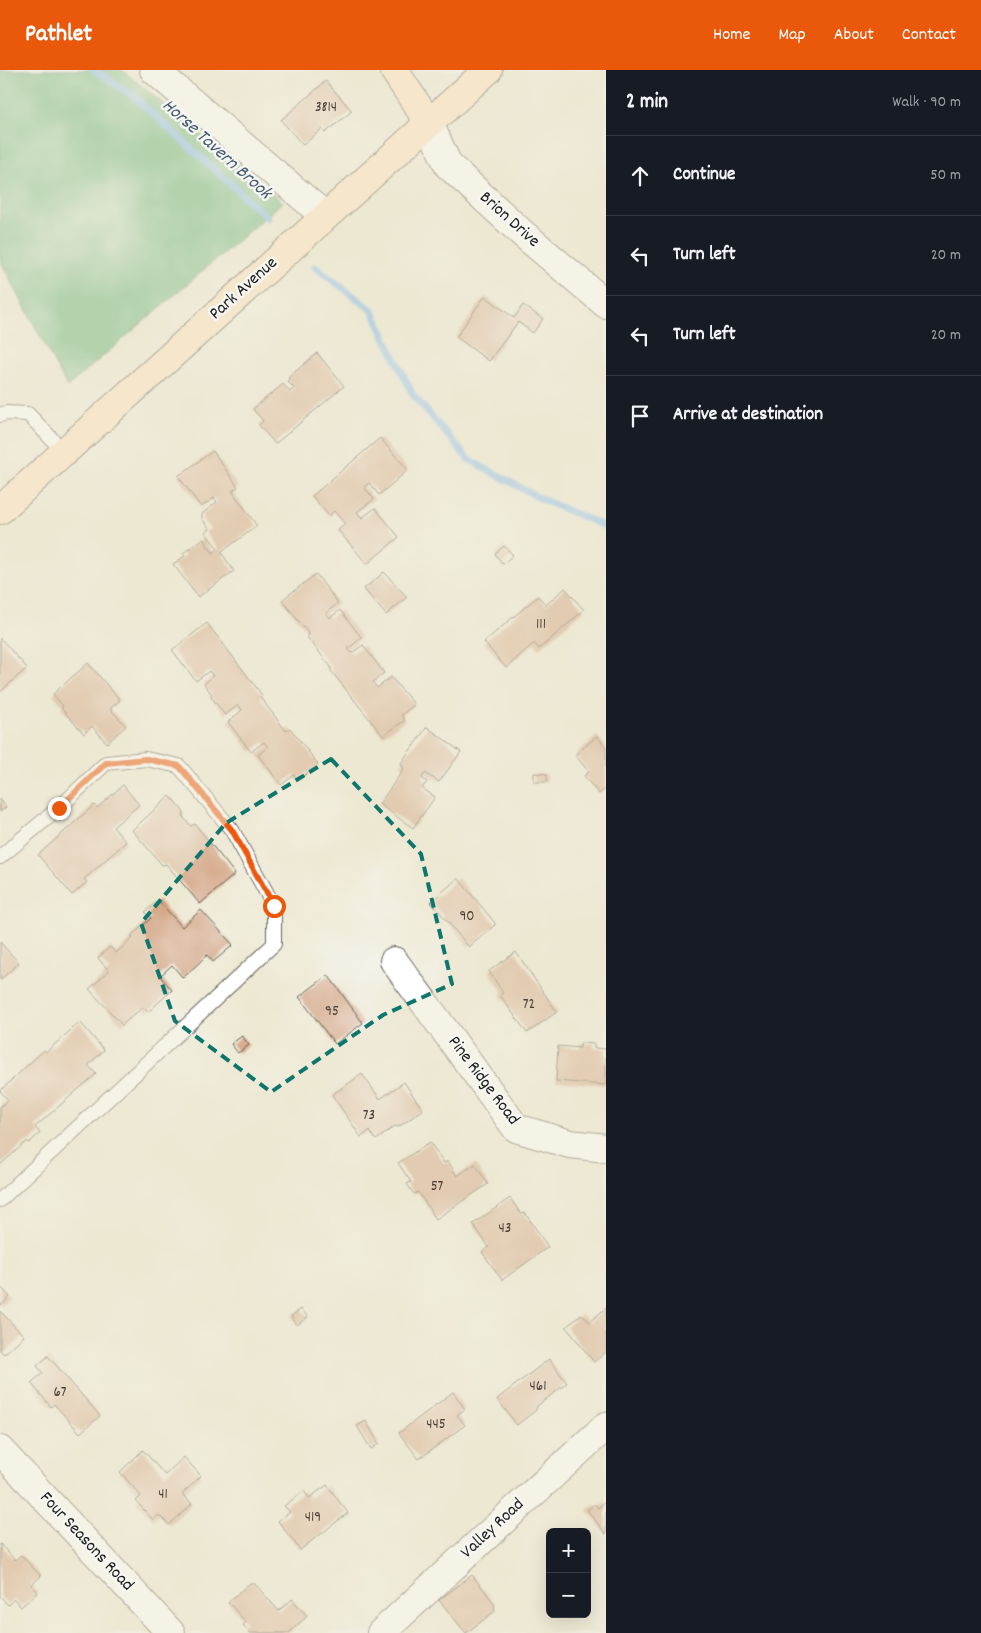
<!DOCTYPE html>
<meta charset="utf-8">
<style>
:root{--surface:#171b24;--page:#20242c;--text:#f1f3f6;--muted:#9ea1a6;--line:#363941;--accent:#ea580c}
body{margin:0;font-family:Dekko,sans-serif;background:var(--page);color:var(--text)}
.controls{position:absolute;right:15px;bottom:15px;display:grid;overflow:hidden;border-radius:8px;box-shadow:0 5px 20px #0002}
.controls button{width:45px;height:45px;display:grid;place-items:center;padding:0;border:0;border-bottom:1px solid var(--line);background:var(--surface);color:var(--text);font:25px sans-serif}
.stop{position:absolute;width:15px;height:15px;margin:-11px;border:4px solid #ea580c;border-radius:50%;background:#fff}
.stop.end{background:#ea580c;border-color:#fff;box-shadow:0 1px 5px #0008}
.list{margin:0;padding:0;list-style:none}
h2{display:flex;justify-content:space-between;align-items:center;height:65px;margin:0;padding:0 20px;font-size:21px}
h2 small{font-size:16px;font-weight:400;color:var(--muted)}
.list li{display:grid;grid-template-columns:32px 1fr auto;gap:15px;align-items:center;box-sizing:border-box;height:80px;padding:0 20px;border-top:1px solid var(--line)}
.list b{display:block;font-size:19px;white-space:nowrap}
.list em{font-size:16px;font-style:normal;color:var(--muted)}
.icon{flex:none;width:28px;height:28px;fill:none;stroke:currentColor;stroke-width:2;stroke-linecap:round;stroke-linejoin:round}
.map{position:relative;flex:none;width:606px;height:1563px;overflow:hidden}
header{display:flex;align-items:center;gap:30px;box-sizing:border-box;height:70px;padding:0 25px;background:var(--accent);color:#fff}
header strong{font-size:24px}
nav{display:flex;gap:28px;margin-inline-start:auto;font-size:18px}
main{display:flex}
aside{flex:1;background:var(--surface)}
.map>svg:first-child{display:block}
.forest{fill:#70ba82;stroke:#466b4f}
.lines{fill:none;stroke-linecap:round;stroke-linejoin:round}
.stream{stroke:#7fbaf1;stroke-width:7}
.building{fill:#d6a989}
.service-casing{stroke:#65635b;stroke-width:16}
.minor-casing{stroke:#65635b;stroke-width:30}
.secondary-casing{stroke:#65635b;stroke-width:30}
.service{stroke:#fff;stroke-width:14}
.minor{stroke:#fff;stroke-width:28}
.secondary{stroke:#fee5c5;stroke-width:28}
.route{stroke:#ea580c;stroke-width:6}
.marked{fill:none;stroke:#0f766e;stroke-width:4;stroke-dasharray:10 6;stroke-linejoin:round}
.labels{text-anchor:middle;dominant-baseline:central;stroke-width:5;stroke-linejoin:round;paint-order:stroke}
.number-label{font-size:15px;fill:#4a3f37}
.street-label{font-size:18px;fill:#1c1c1c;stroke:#f6f6f2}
.water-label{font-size:19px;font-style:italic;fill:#445b71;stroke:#f6f6f2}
</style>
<header>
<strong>Pathlet</strong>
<nav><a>Home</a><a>Map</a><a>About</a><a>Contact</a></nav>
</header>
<main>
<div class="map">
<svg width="606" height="1563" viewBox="0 0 606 1563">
<rect width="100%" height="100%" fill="#f6f6f2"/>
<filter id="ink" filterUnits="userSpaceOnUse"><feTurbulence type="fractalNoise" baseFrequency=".02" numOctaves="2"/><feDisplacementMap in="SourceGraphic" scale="10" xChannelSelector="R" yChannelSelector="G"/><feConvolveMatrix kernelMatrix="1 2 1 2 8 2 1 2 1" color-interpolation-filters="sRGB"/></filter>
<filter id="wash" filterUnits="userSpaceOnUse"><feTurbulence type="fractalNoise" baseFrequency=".0096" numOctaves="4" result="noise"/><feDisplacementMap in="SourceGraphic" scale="20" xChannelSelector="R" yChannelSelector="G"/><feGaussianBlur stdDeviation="1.12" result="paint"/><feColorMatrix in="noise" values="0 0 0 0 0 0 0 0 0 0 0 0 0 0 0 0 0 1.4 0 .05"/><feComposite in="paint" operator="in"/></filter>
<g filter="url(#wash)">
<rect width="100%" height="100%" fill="#ede8d1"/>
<polygon class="forest" points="0,0 122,0 283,132 67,317 0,190"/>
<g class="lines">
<g class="stream">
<polyline points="94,0 131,24 268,148"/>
<polyline points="315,197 372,240 413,325 468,389 539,428 606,457"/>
</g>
</g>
<g id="blocks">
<g class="building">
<polygon points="326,11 352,41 325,63 322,59 303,75 281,50"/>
<polygon points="485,226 514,248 523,235 543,249 533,263 518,252 489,291 456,267"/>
<polygon points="317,283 344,316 275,374 259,355 263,351 253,339 283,314 290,322 294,318 288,312 289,307"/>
<polygon points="380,368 408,400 379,425 369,413 364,417 374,429 357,442 362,448 375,438 399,467 367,494 338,460 345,454 334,441 329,446 312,426"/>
<polygon points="213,381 238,417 232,421 257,456 221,482 234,501 198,527 173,494 185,486 183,483 203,469 213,483 218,479 205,462 210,459 202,449 202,444 217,432 214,428 201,437 178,406"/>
<polygon points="504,476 513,485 503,494 495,484"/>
<polygon points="384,502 407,527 386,545 364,519"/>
<polygon points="316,504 338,533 326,543 330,548 340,540 361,567 361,568 348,579 352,583 363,575 384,603 373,612 377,618 391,607 413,633 413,636 401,645 405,650 383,666 331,601 331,597 307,567 308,563 282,530"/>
<polygon points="565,518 584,540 539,579 534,573 506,598 484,572 538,526 546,535"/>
<polygon points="207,553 262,625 260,627 286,661 290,658 318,694 298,710 294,705 281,715 258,685 268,677 264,672 251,682 228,652 242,640 238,635 225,645 211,627 211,623 204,614 213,606 209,601 196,611 172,580"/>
<polygon points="0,568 27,598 0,622"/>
<polygon points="88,593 120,630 110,639 126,656 107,673 92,656 84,664 61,638 63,636 53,624"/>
<polygon points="427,657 461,682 439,712 425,703 422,708 427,712 422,718 435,727 413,758 379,734 404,699 401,693"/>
<polygon points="597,666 606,677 606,718 599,724 584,706 589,702 575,685"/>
<polygon points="534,703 547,704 547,712 534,712"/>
<polygon points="123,715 139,735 113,757 126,772 84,809 87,812 72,825 38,785 94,735 97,738"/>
<polygon points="170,726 184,742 183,747 191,756 195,754 235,804 200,834 166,794 162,795 132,760"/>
<polygon points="0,729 6,737 0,742"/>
<polygon points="458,808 495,853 495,855 469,877 431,832"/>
<polygon points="158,830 182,857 201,840 233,875 213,892 207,885 183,908 172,895 160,906 172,920 148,942 143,937 122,955 89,919 109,901 98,888 110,877 116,883 133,868 131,866 151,848 145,842"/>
<polygon points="0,872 19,893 0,910"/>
<polygon points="516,882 557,942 527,963 500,925 503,923 489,901"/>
<polygon points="328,905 363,953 335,974 299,927"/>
<polygon points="80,952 104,980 88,995 96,1004 35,1057 40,1063 29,1073 27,1071 0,1095 0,1037 8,1030 0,1021 44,980 46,982"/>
<polygon points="242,966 249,975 238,983 231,974"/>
<polygon points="580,973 594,974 594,978 606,979 606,1015 556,1011 558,976 580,978"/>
<polygon points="362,1004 380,1029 404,1012 423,1040 398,1057 395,1056 376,1070 369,1061 361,1067 332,1025"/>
<polygon points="430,1072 444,1093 448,1091 457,1106 475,1094 488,1114 436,1149 418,1122 414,1124 407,1114 411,1112 398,1093"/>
<polygon points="510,1128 521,1144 525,1143 548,1177 502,1210 482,1182 489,1177 473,1154"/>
<polygon points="0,1216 10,1227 0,1236"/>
<polygon points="606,1238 606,1282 594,1292 566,1257 582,1244 589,1252"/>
<polygon points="301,1239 308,1247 297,1255 291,1246"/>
<polygon points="0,1241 24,1266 4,1284 0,1280"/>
<polygon points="48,1286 100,1346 80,1363 54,1334 51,1337 31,1313 43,1303 37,1296"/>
<polygon points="549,1289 567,1313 537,1336 536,1340 517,1355 497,1329"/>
<polygon points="453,1322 465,1339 457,1345 465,1355 419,1389 399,1363"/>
<polygon points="366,1351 379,1374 371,1379 357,1356"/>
<polygon points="143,1380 165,1405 184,1387 201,1406 182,1424 192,1434 169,1455 159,1445 153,1450 136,1431 141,1426 120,1402"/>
<polygon points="327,1415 348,1443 300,1480 278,1451 290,1442 284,1436 304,1421 309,1428"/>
<polygon points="606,1431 606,1464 587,1440 595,1434 598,1438"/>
<polygon points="0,1474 15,1490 21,1485 41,1506 31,1515 38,1522 21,1537 14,1529 8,1535 0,1526"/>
<polygon points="472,1505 494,1533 495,1541 466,1563 439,1530"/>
<polygon points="250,1513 254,1513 279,1541 292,1529 307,1546 289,1563 250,1563 243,1555 246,1552 228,1532"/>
</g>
</g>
</g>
<g filter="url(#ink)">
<use href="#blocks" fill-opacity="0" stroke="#65635b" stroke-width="1"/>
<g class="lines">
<defs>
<g id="service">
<polyline points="0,345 6,343 28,344 64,382"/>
<polyline points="0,787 59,738 106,693 146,689 179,696 232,760 274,836 274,874 0,1130"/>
</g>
<g id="minor">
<polyline points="154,0 325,146"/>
<polyline points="429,53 448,95 522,163 606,234"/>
<polyline points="394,891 516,1058 570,1074 606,1078"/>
<polyline points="0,1380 171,1563"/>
<polyline points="381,1563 606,1356"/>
</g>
<g id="secondary">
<polyline points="394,0 429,53"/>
<polyline points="0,440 488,0"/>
</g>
</defs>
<use href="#service" class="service-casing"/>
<use href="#minor" class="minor-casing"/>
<use href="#secondary" class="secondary-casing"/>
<use href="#service" class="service"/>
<use href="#minor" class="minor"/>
<use href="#secondary" class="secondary"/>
</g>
</g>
<g class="lines" filter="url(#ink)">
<polyline class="route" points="59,738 106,693 146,689 179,696 232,760 274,836"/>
</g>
<path d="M0 0H606V1563H0ZM 331,689 L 421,784 L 452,914 L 383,945 L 271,1022 L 175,951 L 141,853 L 226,753 Z" fill="#ede8d1" fill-opacity=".55" fill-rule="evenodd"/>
<path class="marked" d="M 331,689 L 421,784 L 452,914 L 383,945 L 271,1022 L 175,951 L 141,853 L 226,753 Z"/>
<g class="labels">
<g class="number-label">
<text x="326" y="38">3814</text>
<text x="541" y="555">111</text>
<text x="467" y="847">90</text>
<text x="529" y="935">72</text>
<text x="332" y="942">95</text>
<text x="369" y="1046">73</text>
<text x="437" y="1117">57</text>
<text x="505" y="1159">43</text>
<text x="538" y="1317">461</text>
<text x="60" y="1323">67</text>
<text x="436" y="1355">445</text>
<text x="163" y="1425">41</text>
<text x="313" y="1448">419</text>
</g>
<g class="street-label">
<text transform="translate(509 150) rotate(42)">Brion Drive</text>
<text transform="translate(244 219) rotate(-42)">Park Avenue</text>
<text transform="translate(483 1011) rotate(53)">Pine Ridge Road</text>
<text transform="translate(493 1459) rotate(-43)">Valley Road</text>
<text transform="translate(86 1472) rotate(47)">Four Seasons Road</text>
</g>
<g class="water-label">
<text transform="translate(216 80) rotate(42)">Horse Tavern Brook</text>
</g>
</g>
</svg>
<div class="controls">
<button>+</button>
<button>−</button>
</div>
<div class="stop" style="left:274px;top:836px"></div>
<div class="stop end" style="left:59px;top:738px"></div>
</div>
<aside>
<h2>2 min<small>Walk · 90 m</small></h2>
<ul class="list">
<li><svg class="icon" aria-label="ahead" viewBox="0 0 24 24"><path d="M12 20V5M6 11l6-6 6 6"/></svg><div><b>Continue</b></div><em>50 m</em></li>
<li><svg class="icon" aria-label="left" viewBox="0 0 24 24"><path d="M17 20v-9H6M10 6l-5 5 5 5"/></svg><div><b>Turn left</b></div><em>20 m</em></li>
<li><svg class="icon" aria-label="left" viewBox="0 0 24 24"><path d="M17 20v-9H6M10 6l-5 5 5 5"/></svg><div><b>Turn left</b></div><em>20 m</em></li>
<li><svg class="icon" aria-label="arrive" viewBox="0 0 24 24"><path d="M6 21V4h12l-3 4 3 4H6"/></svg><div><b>Arrive at destination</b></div></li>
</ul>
</aside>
</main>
